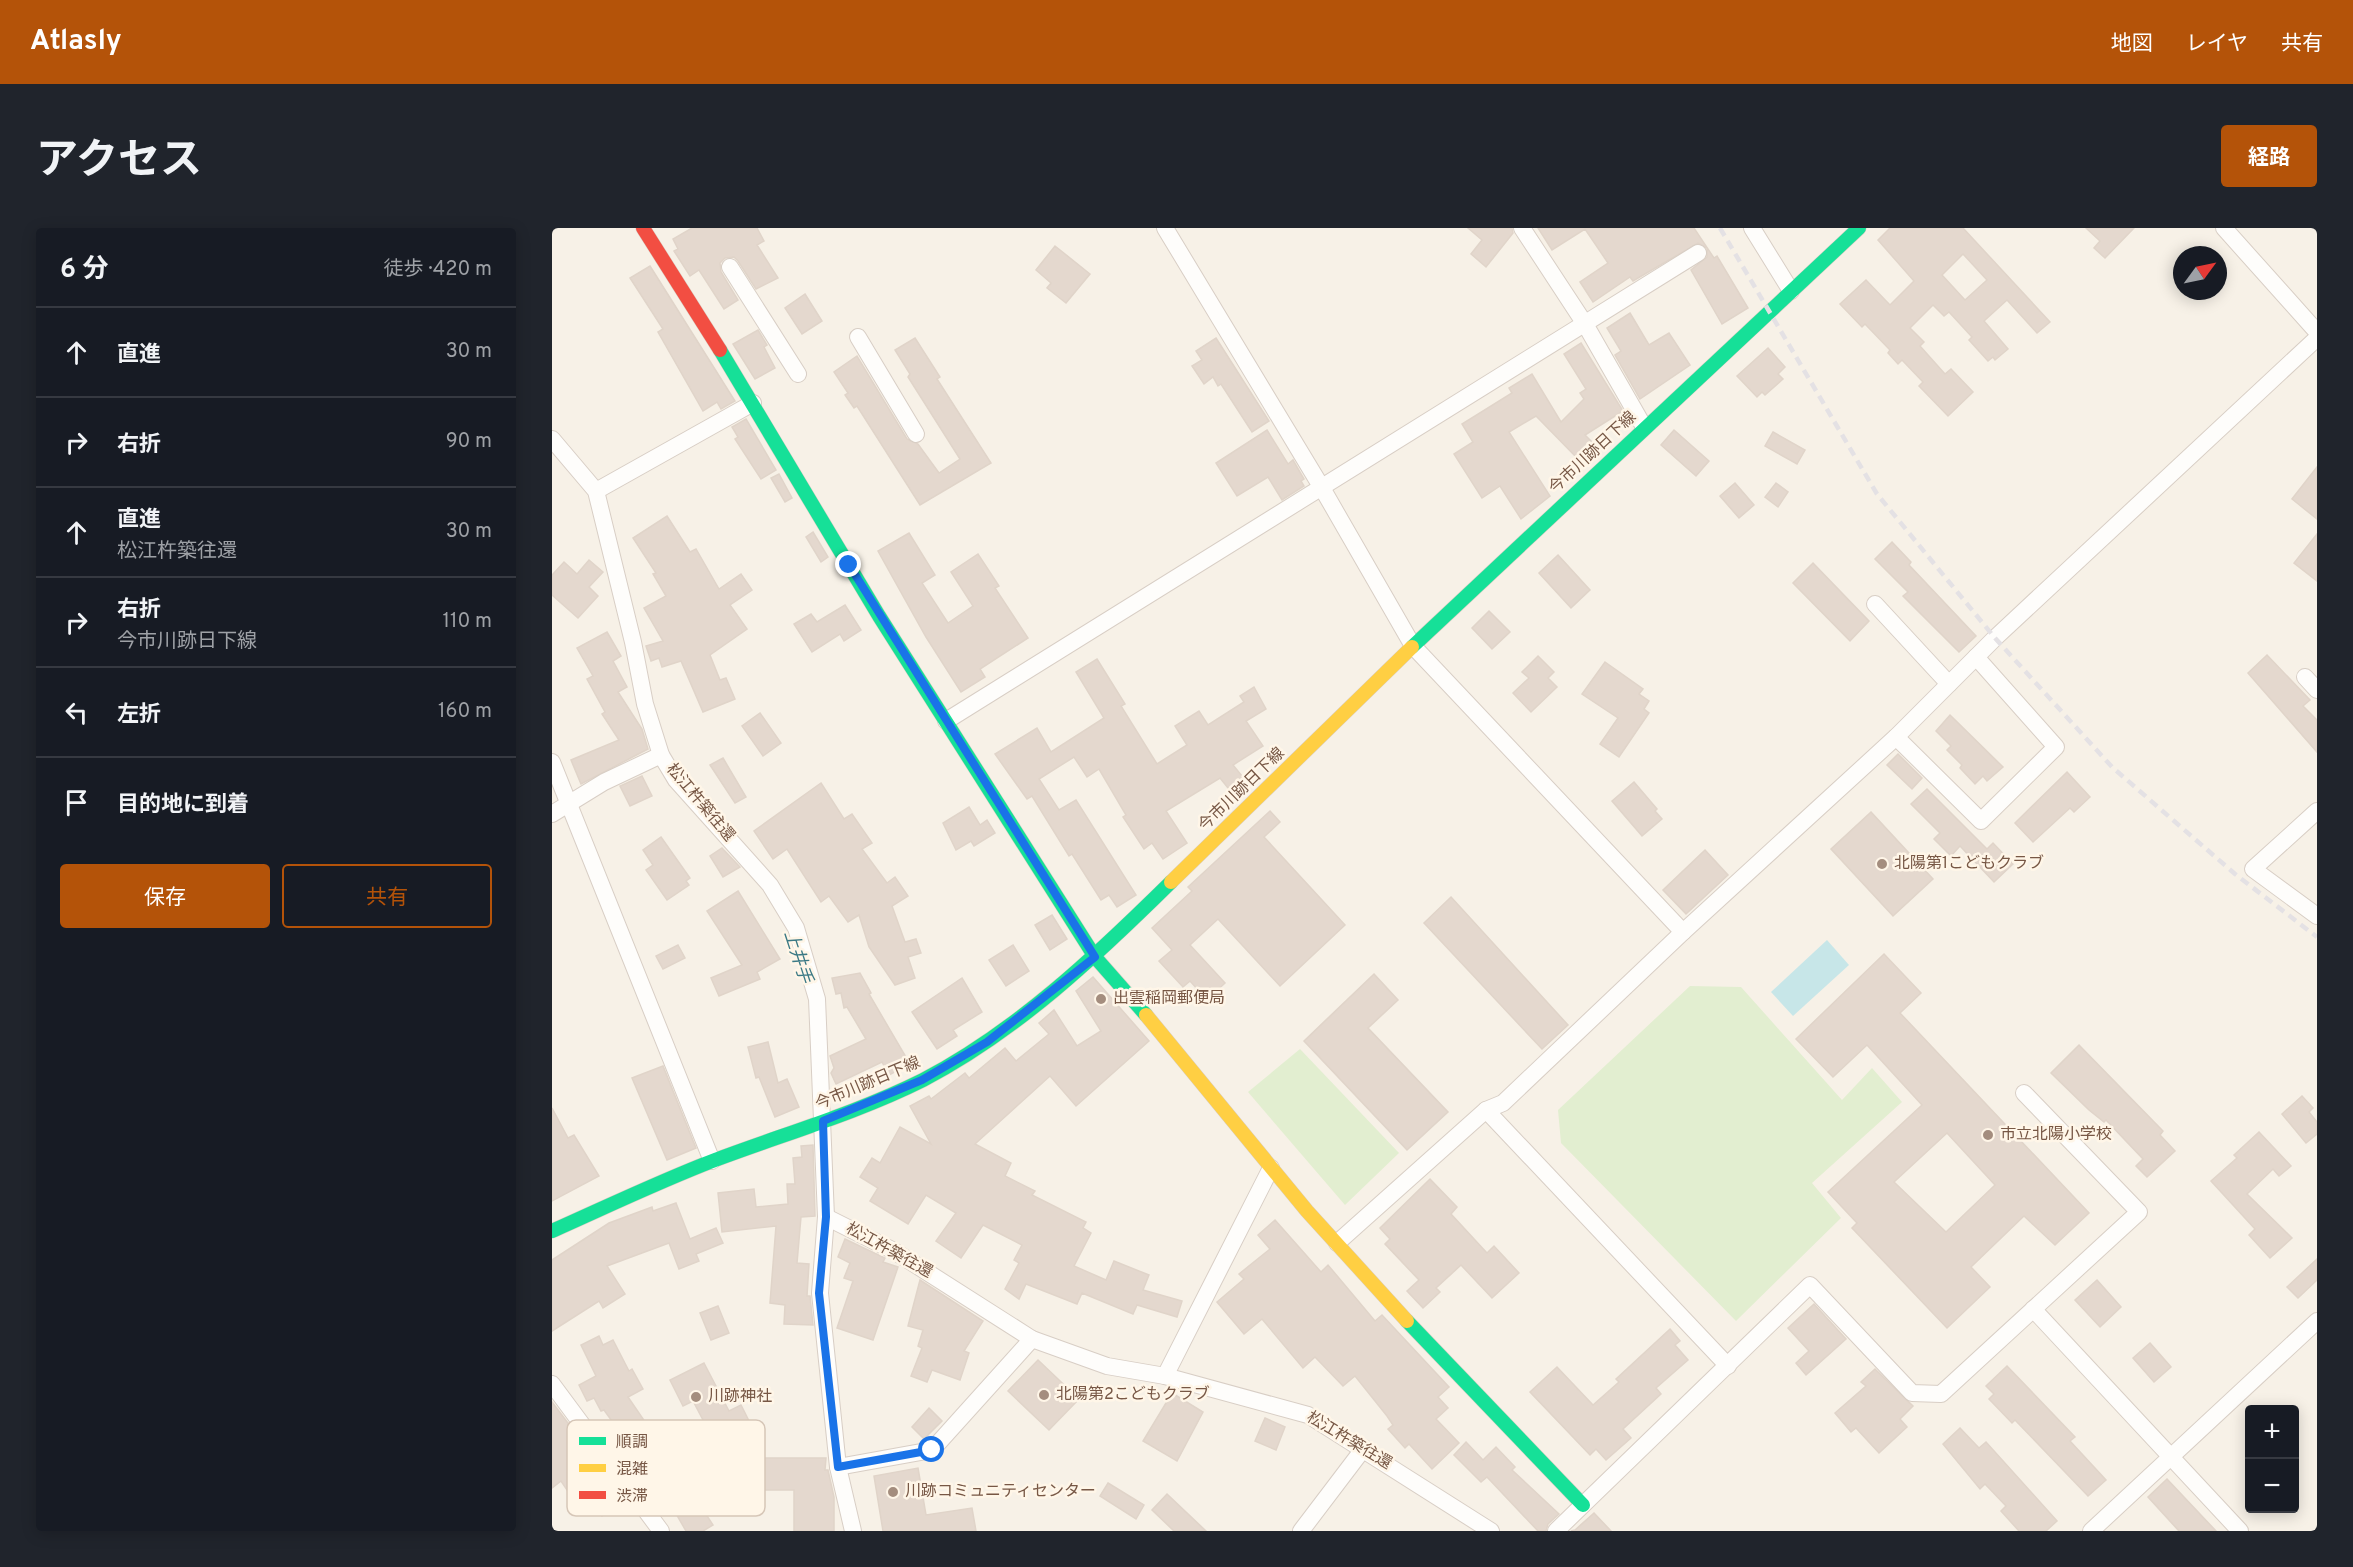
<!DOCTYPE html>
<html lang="ja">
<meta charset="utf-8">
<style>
:root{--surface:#171b24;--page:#20242c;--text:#f1f3f6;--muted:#9ea1a6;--line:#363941;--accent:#b45309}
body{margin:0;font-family:Overpass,"Noto Sans JP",sans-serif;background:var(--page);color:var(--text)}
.controls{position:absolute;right:18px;bottom:18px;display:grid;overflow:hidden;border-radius:6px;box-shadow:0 3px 15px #0003}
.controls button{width:54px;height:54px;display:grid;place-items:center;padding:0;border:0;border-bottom:2px solid var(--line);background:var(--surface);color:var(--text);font:30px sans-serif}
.compass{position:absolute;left:1621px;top:18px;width:54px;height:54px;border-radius:50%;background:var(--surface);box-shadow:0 3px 15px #0003;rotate:57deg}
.stop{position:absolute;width:18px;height:18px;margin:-14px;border:4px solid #1a73e8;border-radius:50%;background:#fff}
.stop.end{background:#1a73e8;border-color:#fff;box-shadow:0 2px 6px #0008}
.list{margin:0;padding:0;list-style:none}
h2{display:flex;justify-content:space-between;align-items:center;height:78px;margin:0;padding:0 24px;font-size:26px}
h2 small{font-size:20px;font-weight:400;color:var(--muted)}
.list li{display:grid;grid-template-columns:39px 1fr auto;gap:18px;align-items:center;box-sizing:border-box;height:90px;padding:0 24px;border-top:2px solid var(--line)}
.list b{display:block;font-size:22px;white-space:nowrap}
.list p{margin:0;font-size:20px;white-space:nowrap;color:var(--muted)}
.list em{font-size:20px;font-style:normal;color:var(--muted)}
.actions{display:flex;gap:12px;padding:18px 24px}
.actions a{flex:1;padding:14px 0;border:2px solid var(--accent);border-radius:6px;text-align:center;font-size:21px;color:var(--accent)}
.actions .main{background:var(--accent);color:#fff}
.icon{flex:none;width:33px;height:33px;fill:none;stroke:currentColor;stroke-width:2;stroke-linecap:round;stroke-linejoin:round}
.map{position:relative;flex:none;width:1765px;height:1303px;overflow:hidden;border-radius:6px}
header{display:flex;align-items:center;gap:36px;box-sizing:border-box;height:84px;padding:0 30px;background:var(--accent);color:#fff}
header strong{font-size:28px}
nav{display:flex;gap:33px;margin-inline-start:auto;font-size:21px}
.intro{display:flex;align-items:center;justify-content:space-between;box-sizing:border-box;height:144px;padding:0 36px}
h1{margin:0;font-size:42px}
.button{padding:15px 27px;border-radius:6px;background:var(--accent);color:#fff;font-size:21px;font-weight:700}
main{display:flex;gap:36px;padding:0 36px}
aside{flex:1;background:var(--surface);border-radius:6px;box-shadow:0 3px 15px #0003}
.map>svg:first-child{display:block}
.green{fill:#e2eed0}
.water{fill:#c7e6e8}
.building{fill:#e4d8ce;stroke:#e0d4c9;stroke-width:1.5;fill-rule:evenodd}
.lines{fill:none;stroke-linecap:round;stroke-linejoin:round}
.street-casing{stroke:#d8cec5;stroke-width:18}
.fast-casing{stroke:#d8cdc3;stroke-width:15}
.slow-casing{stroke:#d8cdc3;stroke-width:15}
.jam-casing{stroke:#d8cdc3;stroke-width:15}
.street{stroke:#fefdfb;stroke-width:16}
.fast{stroke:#16e098;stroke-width:14}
.slow{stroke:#ffcf43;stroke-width:14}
.jam{stroke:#f24e42;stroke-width:14}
.rail{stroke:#e4e1e4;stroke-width:4.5;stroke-dasharray:9 6;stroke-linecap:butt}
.route{stroke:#1a73e8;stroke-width:8}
.poi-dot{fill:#a48d7e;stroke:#fff6e8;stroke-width:2}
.labels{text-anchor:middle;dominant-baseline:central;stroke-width:5;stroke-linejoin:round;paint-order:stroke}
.street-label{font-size:16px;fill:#775745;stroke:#fff6e8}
.poi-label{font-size:16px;fill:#775745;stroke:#fff6e8;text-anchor:start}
.water-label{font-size:18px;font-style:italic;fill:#3b7985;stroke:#fff6e8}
.key{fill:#fff6e8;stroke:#d6c6b7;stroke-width:1.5}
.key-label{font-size:16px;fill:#775745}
</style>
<header>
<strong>Atlasly</strong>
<nav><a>地図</a><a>レイヤ</a><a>共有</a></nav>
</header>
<div class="intro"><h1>アクセス</h1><a class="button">経路</a></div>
<main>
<aside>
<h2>6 分<small>徒歩 · 420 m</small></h2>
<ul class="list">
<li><svg class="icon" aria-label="ahead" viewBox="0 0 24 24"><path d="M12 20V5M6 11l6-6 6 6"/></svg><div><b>直進</b></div><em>30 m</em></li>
<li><svg class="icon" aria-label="right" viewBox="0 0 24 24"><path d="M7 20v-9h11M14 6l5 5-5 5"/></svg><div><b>右折</b></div><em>90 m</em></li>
<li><svg class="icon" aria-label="ahead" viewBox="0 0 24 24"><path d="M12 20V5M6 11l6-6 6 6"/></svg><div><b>直進</b><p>松江杵築往還</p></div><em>30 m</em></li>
<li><svg class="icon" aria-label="right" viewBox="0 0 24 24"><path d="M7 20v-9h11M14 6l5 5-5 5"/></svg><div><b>右折</b><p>今市川跡日下線</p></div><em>110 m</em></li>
<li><svg class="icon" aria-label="left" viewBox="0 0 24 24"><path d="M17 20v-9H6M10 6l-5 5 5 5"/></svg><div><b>左折</b></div><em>160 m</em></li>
<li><svg class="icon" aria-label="arrive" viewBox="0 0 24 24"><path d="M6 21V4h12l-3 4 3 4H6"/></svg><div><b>目的地に到着</b></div></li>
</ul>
<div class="actions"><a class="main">保存</a><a>共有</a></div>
</aside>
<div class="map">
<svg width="1765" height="1303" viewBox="0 0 1765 1303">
<rect width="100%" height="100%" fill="#f7f1e7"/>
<g class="green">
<polygon points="1138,758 1189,759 1290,872 1320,840 1350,874 1260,955 1289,990 1184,1093 1009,915 1006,882"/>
<polygon points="748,821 847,925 793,977 696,864"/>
</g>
<polygon class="water" points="1275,712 1297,737 1241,788 1219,764"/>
<g class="building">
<polygon points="140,0 205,0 212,13 205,17 226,50 204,61 186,33 182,29 173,30 168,35 169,44 186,72 172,81 147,42 138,48 122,23 126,21 121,11"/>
<polygon points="916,0 960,0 961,5 934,39 919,26 930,12"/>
<polygon points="986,0 1142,0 1162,30 1165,28 1196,80 1170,96 1139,42 1155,29 1155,20 1146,15 1081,53 1078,49 1041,74 1028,54 1056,35 1033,1 1000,22"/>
<path d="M 1338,0 L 1411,0 L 1498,94 L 1485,105 L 1455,72 L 1432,93 L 1456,121 L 1443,132 L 1441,129 L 1436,133 L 1417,112 L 1420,109 L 1397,84 L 1392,88 L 1381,77 L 1358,100 L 1372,114 L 1368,118 L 1393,146 L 1399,141 L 1421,164 L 1396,188 L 1367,158 L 1371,154 L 1350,132 L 1346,136 L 1336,125 L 1338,122 L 1313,96 L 1310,99 L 1288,76 L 1314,52 L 1338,77 L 1362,53 L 1326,12 ZM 1411,26 L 1435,52 L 1413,72 L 1390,47 Z"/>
<polygon points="1534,0 1582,0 1553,30 1542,20 1548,13"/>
<polygon points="503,18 538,46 514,75 495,60 499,55 484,42"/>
<polygon points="98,38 183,173 169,181 165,174 151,183 106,104 111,101 78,50"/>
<polygon points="253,66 270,93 250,106 233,80"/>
<polygon points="1078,85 1097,117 1117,105 1138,137 1088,171 1063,127 1069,123 1055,100"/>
<polygon points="206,102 215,117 212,119 223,140 203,151 181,116"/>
<polygon points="363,110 388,149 385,151 439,235 368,277 305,178 302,180 293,167 296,165 282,144 305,128 355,211 366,216 387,245 408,231 356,149 358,146 343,122"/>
<polygon points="664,110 717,193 700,204 669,156 666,158 661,149 652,156 640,138 650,132 644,123"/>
<polygon points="1029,115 1071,183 1033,207 1041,215 1025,230 984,188 957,204 998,268 969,291 948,258 930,270 902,226 921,214 910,196 960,165 957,160 980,146 1009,194 1032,171 1028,165 1034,161 1012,126"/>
<polygon points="1216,120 1233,139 1226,146 1231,151 1213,167 1210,164 1205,169 1185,148"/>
<polygon points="194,191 224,242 209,251 183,211 186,209 180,199"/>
<polygon points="715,202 736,236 741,232 752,251 749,253 752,258 730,272 716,249 685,268 664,235"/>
<polygon points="1122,202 1157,233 1144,248 1109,217"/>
<polygon points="1221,204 1253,222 1245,236 1213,218"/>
<polygon points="1765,239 1765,291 1740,271"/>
<polygon points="227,246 240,270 233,274 219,250"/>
<polygon points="1183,255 1202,277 1187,290 1168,268"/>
<polygon points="1224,255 1236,264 1226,279 1213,269"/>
<polygon points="115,288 138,324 144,321 167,361 189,346 200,362 178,377 195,401 158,427 168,452 174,450 183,471 151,484 129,433 110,439 107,430 99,433 94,418 111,413 92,380 114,368 101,346 104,345 81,310"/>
<polygon points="261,304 276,329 269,334 254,309"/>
<polygon points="357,305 383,347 370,355 396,395 421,378 399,344 426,326 447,358 443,360 476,410 428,441 433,449 409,464 374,409 326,323"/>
<polygon points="1765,306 1765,353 1742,335"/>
<polygon points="1340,314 1359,334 1357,337 1424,408 1407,424 1351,368 1356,364 1323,331"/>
<polygon points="1006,327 1038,362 1019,380 987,345"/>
<polygon points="37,332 51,344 37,359 46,368 26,390 0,367 0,347 12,334 25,346"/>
<polygon points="1261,335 1317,393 1298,413 1241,355"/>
<polygon points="293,377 309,402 292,413 288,406 260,424 242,396 259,386 265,394"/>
<polygon points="937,383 958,404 940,421 920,400"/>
<polygon points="55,404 69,428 61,433 75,459 66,464 90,501 96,521 29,556 19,532 67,512 50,486 53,484 35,451 41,448 25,420"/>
<polygon points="1715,427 1758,472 1751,478 1765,492 1765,524 1696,445"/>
<polygon points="986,428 1002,444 996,450 1005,459 979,484 961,465 977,450 970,444"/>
<polygon points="545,431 573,476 569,478 605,536 635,517 623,498 647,483 656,497 692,474 688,468 702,459 714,481 694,493 711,518 681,537 694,553 680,565 668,550 614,583 635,615 611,631 600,615 592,621 571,589 574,587 547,541 535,549 522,529 487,551 507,582 524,572 584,667 565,679 557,667 549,672 520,626 517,628 480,568 475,571 443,526 485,500 499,524 552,490 524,444"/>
<polygon points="1053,434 1091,461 1087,466 1097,473 1092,481 1097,485 1067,529 1048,516 1066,490 1030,466"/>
<polygon points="208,485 229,515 211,528 190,498"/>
<polygon points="1398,487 1451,539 1435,553 1431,548 1423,556 1408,540 1410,537 1395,522 1399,518 1384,503"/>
<polygon points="1346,526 1370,550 1360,561 1335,537"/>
<polygon points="171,530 194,569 183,575 158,537"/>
<polygon points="1515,544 1538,569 1522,584 1518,580 1481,614 1463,595"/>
<polygon points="90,548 100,568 78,578 68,558"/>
<polygon points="1082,554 1105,581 1103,583 1110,591 1090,608 1060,573"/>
<polygon points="269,555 292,591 300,586 320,615 310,621 335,655 343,649 356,668 340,678 353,714 364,711 369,725 356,729 363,750 343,757 317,719 307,687 296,694 277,668 269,674 235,621 221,631 202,603"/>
<polygon points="1375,561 1435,621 1441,615 1461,636 1442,654 1408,618 1399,628 1382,611 1388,605 1359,576"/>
<polygon points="417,579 428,597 435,592 443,605 422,618 419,613 404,622 391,595"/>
<polygon points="718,583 728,594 712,609 793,697 728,758 666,691 638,717 673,755 655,772 638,753 631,759 607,733 620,722 600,700 640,663 636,659"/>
<polygon points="1319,584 1381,651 1341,688 1279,621"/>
<polygon points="109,609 138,650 134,653 137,657 115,672 94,642 101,637 91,622"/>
<polygon points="170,620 188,639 171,649 158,628"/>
<polygon points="1153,622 1176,647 1134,686 1111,662"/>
<polygon points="186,663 228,731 205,744 208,751 167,768 159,750 190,737 155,683"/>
<polygon points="899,669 1016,797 990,821 872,695"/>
<polygon points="500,687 515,711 498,722 483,697"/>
<polygon points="126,717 133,730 111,741 104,728"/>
<polygon points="461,717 477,743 454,758 437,732"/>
<path d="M 1332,726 L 1369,765 L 1348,785 L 1537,985 L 1503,1017 L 1472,988 L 1419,1039 L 1438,1059 L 1395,1100 L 1300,1000 L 1305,995 L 1276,964 L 1370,877 L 1315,817 L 1281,849 L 1244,811 ZM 1395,905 L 1443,957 L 1394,1004 L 1342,954 Z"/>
<polygon points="308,745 319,765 317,766 358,836 337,847 330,834 284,856 279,845 282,840 278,828 314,811 295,779 292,780 289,765 284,766 280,750"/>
<polygon points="822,746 846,772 816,800 896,884 855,922 752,813"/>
<polygon points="541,749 597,813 524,878 498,848 423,916 459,935 453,948 483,963 480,967 534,994 531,1000 539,1005 522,1038 554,1052 562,1033 597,1047 591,1062 630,1073 625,1089 585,1077 581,1086 530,1065 525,1076 474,1056 467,1071 453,1061 467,1035 462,1032 470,1017 431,997 409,1030 384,1013 404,985 374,967 356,996 318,973 326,960 308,949 320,930 328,935 348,899 379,916 358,878 377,868 379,871 413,845 417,850 453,820 464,833 497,806 487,795 502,782 525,818 549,803 524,763"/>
<polygon points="410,750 430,784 401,802 405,808 385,821 360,784"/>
<polygon points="216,814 226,855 235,851 247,879 223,889 207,849 204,850 196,819"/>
<polygon points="1527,817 1611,903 1608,907 1623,923 1595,949 1584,938 1591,931 1554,892 1552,894 1537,882 1499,845"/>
<polygon points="111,838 144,920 115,932 80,850"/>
<polygon points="1750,868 1761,880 1757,884 1765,894 1765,906 1754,915 1730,886"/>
<polygon points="0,880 16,910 22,907 47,948 0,973"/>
<polygon points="1707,904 1739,938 1727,948 1721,941 1695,966 1740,1010 1718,1030 1697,1007 1703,1001 1659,953 1685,930 1682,927"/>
<polygon points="261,917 263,988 249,989 245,1035 257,1036 255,1068 258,1068 261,1097 232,1096 233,1077 218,1075 224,998 170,1004 166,965 202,961 204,979 236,976 235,956 243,956 241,930 250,929 249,918"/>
<polygon points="878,951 905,979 899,986 935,1025 942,1018 967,1045 940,1070 909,1037 884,1060 888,1064 871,1080 855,1063 867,1052 833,1016 838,1011 828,1000"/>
<polygon points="124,975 138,1011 164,1000 171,1015 144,1026 147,1033 127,1041 117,1015 55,1038 73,1066 51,1080 47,1073 0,1103 0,1032 57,995 100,979 101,983"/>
<polygon points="723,992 769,1044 776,1037 823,1093 830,1087 897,1159 886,1169 896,1180 884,1191 907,1215 880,1241 857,1216 853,1220 836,1201 841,1197 835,1188 803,1148 791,1158 763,1129 751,1140 710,1091 692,1106 665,1074 692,1051 687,1046 718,1021 706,1007"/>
<polygon points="293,1011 333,1030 331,1034 346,1039 321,1112 285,1100 301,1053 292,1050 298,1035 286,1029"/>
<polygon points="1765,1031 1765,1052 1746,1070 1735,1059"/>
<polygon points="368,1052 431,1093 412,1123 417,1125 408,1152 380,1142 375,1154 359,1148 370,1120 366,1118 371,1102 356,1098"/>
<polygon points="1545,1052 1569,1079 1548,1099 1523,1072"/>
<polygon points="1262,1076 1294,1111 1254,1147 1244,1135 1257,1123 1236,1100"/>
<polygon points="166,1078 177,1105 159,1112 148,1085"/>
<polygon points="1118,1101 1128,1113 1123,1117 1136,1132 1104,1160 1109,1166 1071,1201 1079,1210 1054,1232 1044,1221 1038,1227 978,1164 1005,1139 1041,1177 1067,1154 1064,1151"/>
<polygon points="47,1108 51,1117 61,1112 77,1143 80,1141 91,1161 76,1169 126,1242 105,1256 52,1182 49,1183 42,1170 35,1173 27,1157 44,1148 29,1117"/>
<polygon points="1598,1115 1619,1139 1602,1154 1581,1130"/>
<polygon points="486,1132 527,1171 497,1202 456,1163"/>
<polygon points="152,1135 177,1183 189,1177 197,1193 161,1211 141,1173 131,1178 118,1152"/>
<polygon points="1455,1138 1523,1209 1518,1213 1554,1252 1536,1268 1463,1192 1460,1195 1437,1171 1442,1166 1434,1158"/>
<polygon points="1323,1141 1361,1178 1348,1191 1355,1199 1327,1225 1304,1200 1299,1204 1283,1185 1314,1158 1309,1154"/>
<polygon points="620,1165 651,1184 625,1233 591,1213"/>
<polygon points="0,1174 22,1203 20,1204 72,1271 50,1288 31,1263 21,1271 9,1253 0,1260"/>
<polygon points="377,1180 390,1193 372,1211 360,1199"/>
<polygon points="713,1190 733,1199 724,1222 703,1213"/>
<polygon points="1408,1200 1427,1220 1434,1214 1505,1293 1494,1303 1467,1303 1449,1283 1454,1278 1433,1256 1428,1261 1391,1216"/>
<polygon points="914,1214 931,1232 944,1219 963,1239 960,1242 1007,1286 996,1296 994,1303 986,1303 935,1249 929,1254 902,1227"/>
<polygon points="176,1230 274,1230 273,1242 276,1242 282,1269 282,1303 242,1303 242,1262 176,1262"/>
<polygon points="366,1240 374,1287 420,1280 424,1303 331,1303 322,1248"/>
<polygon points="1615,1251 1664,1303 1627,1303 1596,1269"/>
<polygon points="556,1255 592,1277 584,1291 548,1268"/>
<polygon points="615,1266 654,1303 622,1303 600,1282"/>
<polygon points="144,1271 161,1297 151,1303 134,1303 123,1284"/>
<polygon points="1042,1285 1059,1303 1019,1303 1023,1302"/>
</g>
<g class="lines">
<defs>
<g id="street">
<polyline points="613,0 770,260 861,418 1131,704"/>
<polyline points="970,0 1033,96 1092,199"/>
<polyline points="1200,0 1239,63"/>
<polyline points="1672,0 1765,104"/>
<polyline points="178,39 246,146"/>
<polyline points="306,109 364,206"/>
<polyline points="0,211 44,263 81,414 93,476 109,527 124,552 218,657 244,700 265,771 274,989 268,1065 286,1239 301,1303"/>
<polyline points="44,263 201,175"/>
<polyline points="1323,376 1397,456"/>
<polyline points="1753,449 1765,462"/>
<polyline points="394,493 1146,25"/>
<polyline points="1344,509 1429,593 1504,519 1424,429"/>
<polyline points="0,534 160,933"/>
<polyline points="1765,583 1701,641 1765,688"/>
<polyline points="0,586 52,554 109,527"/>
<polyline points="934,882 1176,1138"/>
<polyline points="274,989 342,1023 480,1111 555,1138 613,1148 756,1187 939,1303"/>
<polyline points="785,1015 934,882 951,875 1131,704 1344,509 1443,410 1765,110"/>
<polyline points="1481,1081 1688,1303"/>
<polyline points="613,1148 719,940"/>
<polyline points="0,1156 109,1303"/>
<polyline points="286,1239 380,1222 480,1111"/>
<polyline points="749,1303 812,1220"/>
<polyline points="1004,1303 1258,1057 1360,1165 1389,1166 1587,984 1472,865"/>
<polyline points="1539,1303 1765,1093"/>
</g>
<g id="fast">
<polyline points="168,122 327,388 543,729 594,787"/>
<polyline points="860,419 1307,0"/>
<path d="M 0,1003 C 54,979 108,953 163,932 C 232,906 305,885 371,852 C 465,803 544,728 619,654"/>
<polyline points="855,1093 1031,1277"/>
</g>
<g id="slow">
<polyline points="619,654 860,419"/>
<polyline points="594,787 755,983 855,1093"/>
</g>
<polyline id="jam" points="91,0 168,122"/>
</defs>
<use href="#street" class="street-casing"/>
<use href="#fast" class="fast-casing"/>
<use href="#slow" class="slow-casing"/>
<use href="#jam" class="jam-casing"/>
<use href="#street" class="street"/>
<use href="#fast" class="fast"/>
<use href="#slow" class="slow"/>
<use href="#jam" class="jam"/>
<polyline class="rail" points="1168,0 1325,266 1443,410 1560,539 1683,646 1765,709"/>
</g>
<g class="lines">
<polyline class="route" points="297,337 543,729 435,814 370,852 271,893 274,989 267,1065 286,1239 380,1222"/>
</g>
<g class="poi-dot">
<circle cx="1330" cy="636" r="6"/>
<circle cx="549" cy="771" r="6"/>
<circle cx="1436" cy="907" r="6"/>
<circle cx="492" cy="1167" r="6"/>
<circle cx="144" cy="1169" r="6"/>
<circle cx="341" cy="1264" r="6"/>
</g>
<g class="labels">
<g class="street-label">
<text transform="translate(1041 225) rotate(-43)">今市川跡日下線</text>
<text transform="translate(690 562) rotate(-44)">今市川跡日下線</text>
<text transform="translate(148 575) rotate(50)">松江杵築往還</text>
<text transform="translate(316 856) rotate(-23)">今市川跡日下線</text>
<text transform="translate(337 1023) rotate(29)">松江杵築往還</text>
<text transform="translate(797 1213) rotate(31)">松江杵築往還</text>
</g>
<g class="poi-label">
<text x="1342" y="636">北陽第1こどもクラブ</text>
<text x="561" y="771">出雲稲岡郵便局</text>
<text x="1448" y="907">市立北陽小学校</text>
<text x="504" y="1167">北陽第2こどもクラブ</text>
<text x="156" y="1169">川跡神社</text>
<text x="353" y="1264">川跡コミュニティセンター</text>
</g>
<g class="water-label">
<text transform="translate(245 729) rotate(72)">上井手</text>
</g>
</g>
<rect x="15" y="1192" width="198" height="96" rx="9" class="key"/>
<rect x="27" y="1209" width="27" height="8" fill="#16e098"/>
<rect x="27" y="1236" width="27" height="8" fill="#ffcf43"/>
<rect x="27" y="1263" width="27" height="8" fill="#f24e42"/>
<g class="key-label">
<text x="64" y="1219">順調</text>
<text x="64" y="1246">混雑</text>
<text x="64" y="1273">渋滞</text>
</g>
</svg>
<div class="controls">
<button>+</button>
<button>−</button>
</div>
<svg class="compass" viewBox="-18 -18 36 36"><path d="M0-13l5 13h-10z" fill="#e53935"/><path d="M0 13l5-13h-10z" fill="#9ea1a6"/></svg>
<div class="stop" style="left:380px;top:1222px"></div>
<div class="stop end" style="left:297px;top:337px"></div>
</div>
</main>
